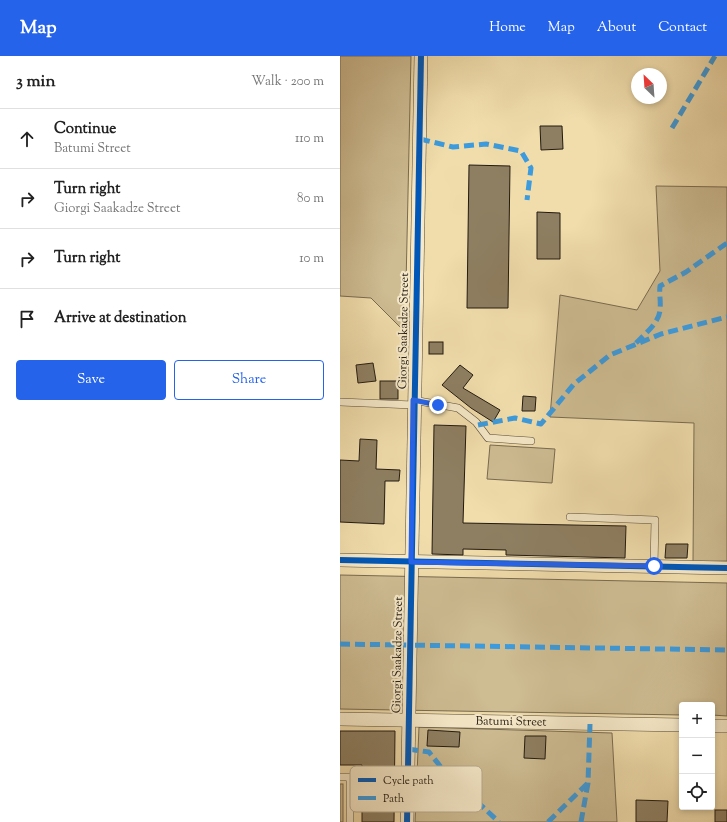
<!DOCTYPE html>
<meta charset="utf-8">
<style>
:root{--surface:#fff;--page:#f2f2f2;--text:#222;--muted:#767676;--line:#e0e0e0;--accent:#2563eb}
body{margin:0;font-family:"Sorts Mill Goudy",serif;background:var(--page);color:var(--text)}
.controls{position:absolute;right:12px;bottom:12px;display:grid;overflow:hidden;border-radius:4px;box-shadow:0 2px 6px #0003}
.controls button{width:36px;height:36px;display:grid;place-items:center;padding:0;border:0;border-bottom:1px solid var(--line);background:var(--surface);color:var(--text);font:20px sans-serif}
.compass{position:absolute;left:291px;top:12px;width:36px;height:36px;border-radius:50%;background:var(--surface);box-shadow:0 2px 6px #0003;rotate:335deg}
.stop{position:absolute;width:12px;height:12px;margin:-9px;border:3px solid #2563eb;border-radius:50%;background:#fff}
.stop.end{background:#2563eb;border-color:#fff;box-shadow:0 1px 4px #0008}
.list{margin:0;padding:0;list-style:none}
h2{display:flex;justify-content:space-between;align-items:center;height:52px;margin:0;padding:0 16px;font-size:17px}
h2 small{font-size:13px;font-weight:400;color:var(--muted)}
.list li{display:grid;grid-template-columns:26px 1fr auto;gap:12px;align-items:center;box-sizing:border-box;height:60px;padding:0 16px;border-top:1px solid var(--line)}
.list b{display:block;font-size:15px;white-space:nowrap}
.list p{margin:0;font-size:13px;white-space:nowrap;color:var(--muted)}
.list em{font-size:13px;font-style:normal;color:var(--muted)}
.actions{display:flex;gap:8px;padding:12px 16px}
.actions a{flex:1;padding:9px 0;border:1px solid var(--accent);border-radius:4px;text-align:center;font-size:14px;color:var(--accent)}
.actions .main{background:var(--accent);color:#fff}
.icon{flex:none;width:22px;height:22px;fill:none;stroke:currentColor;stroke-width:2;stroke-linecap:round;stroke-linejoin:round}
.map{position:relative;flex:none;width:387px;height:766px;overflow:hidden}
header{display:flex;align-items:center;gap:24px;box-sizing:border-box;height:56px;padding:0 20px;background:var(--accent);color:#fff}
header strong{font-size:19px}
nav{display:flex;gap:22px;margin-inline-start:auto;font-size:14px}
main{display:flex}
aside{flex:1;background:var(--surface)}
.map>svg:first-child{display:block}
.green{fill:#cebc92;stroke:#786b52}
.building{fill:#8e7f62;stroke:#221a11}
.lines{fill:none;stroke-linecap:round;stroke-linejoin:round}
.service-casing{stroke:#564b38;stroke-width:8}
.minor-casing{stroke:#564b38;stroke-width:14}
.service{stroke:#f6e9c9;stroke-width:7}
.minor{stroke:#f6e9c9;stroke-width:13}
.quiet{stroke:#3c9bde;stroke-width:5;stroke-dasharray:10 5;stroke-linecap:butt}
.cycleway-casing{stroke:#f6e9c9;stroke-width:8}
.cycleway{stroke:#0057b8;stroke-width:6}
.route{stroke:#2563eb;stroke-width:5}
.labels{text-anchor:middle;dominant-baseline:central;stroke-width:4;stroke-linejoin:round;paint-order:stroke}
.street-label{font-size:12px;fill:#221a11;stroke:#f6e9c9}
.key{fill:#f6e9c9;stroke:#b6ab92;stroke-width:1}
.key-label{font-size:11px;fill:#221a11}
</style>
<header>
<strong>Map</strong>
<nav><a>Home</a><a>Map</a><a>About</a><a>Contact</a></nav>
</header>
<main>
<aside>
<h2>3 min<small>Walk · 200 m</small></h2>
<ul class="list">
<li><svg class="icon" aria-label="ahead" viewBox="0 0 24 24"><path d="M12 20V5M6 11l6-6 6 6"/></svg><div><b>Continue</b><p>Batumi Street</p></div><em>110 m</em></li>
<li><svg class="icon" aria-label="right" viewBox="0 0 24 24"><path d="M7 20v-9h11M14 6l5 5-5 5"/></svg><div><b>Turn right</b><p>Giorgi Saakadze Street</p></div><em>80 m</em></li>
<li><svg class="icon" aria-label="right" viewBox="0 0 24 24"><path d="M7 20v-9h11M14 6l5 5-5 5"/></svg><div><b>Turn right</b></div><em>10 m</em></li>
<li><svg class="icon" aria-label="arrive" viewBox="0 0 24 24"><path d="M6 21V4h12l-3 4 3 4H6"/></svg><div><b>Arrive at destination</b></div></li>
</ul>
<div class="actions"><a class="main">Save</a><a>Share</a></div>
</aside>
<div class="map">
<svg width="387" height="766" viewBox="0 0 387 766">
<rect width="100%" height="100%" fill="#f1ddac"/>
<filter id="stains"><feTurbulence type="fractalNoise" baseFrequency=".005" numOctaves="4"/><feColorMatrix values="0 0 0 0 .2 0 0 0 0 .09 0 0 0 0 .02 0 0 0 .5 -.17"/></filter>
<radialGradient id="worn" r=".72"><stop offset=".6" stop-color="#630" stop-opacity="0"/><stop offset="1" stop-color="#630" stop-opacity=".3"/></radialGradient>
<g class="green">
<polygon points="0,0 71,0 65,276 31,242 0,240"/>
<polygon points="316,130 387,131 387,505 353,506 354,367 210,361 220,239 297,254 320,215"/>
<polygon points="150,389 215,393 212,427 147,423"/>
<polygon points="0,519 387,527 387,660 372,659 372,649 342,649 342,659 0,653"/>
<polygon points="79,671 272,677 277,766 75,766"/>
<rect x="0" y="728" width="3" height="38"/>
</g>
<g class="building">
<polygon points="200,70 222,70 223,93 201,94"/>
<polygon points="129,109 170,110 168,252 127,252"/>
<polygon points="197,156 220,157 220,203 197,203"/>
<rect x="89" y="286" width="14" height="12"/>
<polygon points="33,307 36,325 18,327 16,309"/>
<polygon points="120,309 133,319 123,332 160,354 153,366 131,352 102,329"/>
<rect x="40" y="325" width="18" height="18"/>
<polygon points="183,340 196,341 195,355 182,355"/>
<polygon points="94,369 126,370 123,467 286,470 285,502 166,499 166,494 123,493 123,499 92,498"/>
<polygon points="20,383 37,384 36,413 60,414 59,425 45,425 44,468 0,466 0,404 19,405"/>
<polygon points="326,488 348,488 347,502 325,502"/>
<polygon points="88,674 120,676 119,691 87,690"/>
<polygon points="0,675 55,675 54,766 22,766 22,709 0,709"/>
<polygon points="185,680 206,680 205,703 184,702"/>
<polygon points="296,744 328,745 327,766 296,766"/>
<rect x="375" y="754" width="12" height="12"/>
</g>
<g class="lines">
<defs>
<g id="service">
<polyline points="73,344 118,352 136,366 148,382 191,385"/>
<polyline points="0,346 73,349"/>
<polyline points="230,461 315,464 314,510"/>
<polyline points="0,721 10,721 10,766"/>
</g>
<g id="minor">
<polyline points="0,504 387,512"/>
<polyline points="0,663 342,669"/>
<polyline points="372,670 387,670"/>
<polyline points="67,766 81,0"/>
</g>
</defs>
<use href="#service" class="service-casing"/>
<use href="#minor" class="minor-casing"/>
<use href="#service" class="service"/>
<use href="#minor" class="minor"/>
<g class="quiet">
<polyline points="332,72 375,0"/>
<polyline points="80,83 113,91 146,88 181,95 191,112 187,144"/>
<path d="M 296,287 C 305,278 320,266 320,253 C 321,245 319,238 320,230 L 346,216 L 387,187"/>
<polyline points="138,369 175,362 201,368 234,328 270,299 321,278 387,261"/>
<polyline points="0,588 387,594"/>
<polyline points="68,693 89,696 104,715 159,766"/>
<polyline points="208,766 248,727"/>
<polyline points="241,766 248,727 250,668"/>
</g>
<defs>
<g id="cycleway">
<polyline points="0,504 387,512"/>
<polyline points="67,766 81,0"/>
</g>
</defs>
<use href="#cycleway" class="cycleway-casing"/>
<use href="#cycleway" class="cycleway"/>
</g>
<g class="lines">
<polyline class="route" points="98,349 73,344 71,506 314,510"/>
</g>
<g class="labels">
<g class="street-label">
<text transform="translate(64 275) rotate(-89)">Giorgi Saakadze Street</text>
<text transform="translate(58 599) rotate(-89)">Giorgi Saakadze Street</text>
<text transform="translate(171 666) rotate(1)">Batumi Street</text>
</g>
</g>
<rect x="10" y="710" width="132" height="46" rx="6" class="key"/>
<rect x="18" y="722" width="18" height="4" fill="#0057b8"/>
<rect x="18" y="740" width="18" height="4" fill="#3c9bde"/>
<g class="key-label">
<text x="43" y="728">Cycle path</text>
<text x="43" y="746">Path</text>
</g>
<rect width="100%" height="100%" filter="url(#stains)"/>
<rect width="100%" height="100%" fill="url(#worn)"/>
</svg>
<div class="controls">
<button>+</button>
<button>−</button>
<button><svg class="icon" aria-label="locate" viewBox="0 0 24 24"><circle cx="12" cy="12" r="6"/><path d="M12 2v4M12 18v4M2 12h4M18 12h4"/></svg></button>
</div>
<svg class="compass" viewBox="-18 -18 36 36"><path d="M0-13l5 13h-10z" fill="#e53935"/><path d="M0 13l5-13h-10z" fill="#767676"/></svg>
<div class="stop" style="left:314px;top:510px"></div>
<div class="stop end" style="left:98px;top:349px"></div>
</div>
</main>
